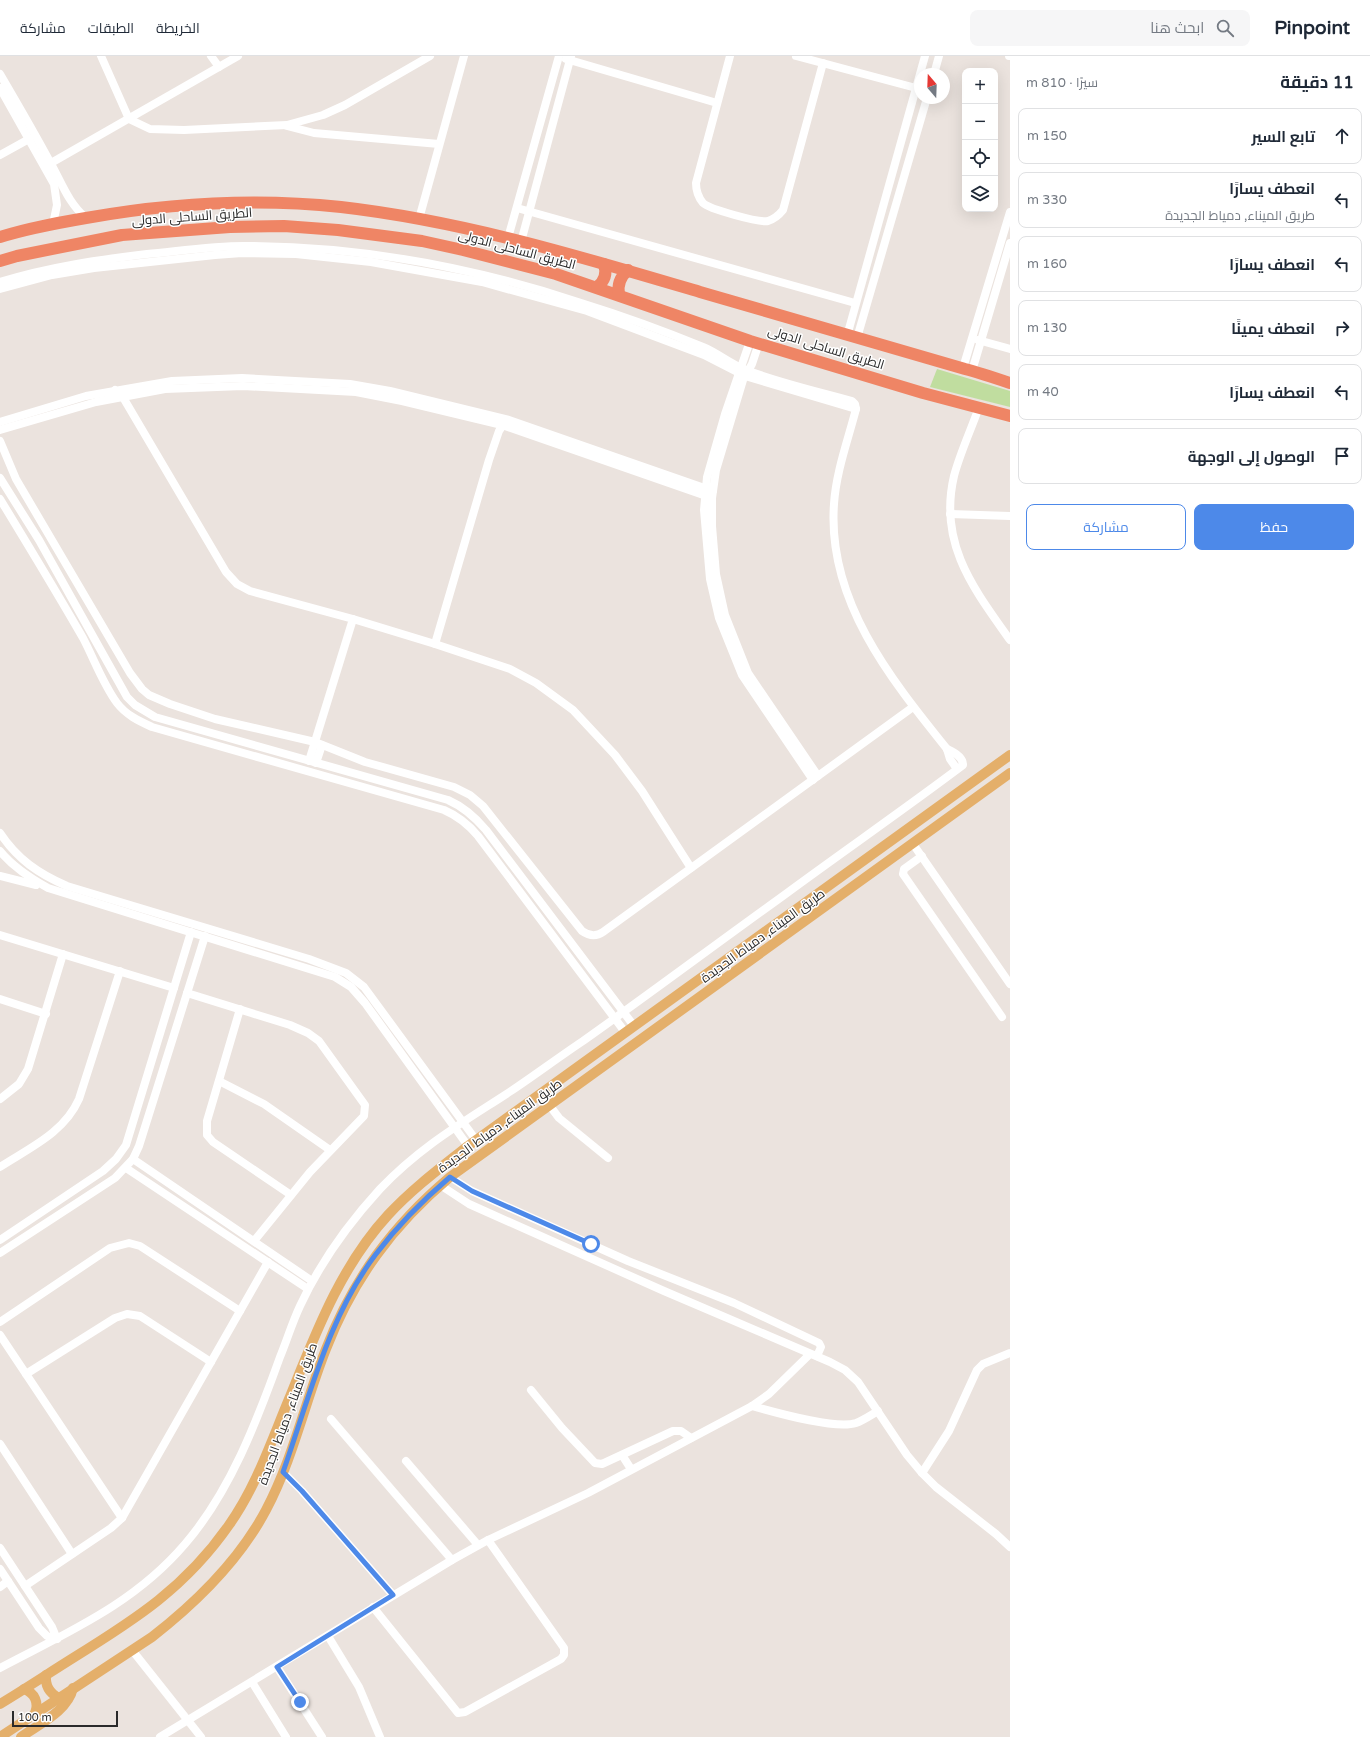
<!DOCTYPE html>
<html lang="ar">
<meta charset="utf-8">
<style>
:root{--surface:#fff;--page:#f6f6f7;--text:#1f2937;--muted:#747a83;--line:#e0e1e3;--accent:#4d89e9}
body{margin:0;font-family:"Varela Round",Cairo,sans-serif;background:var(--page);color:var(--text);direction:rtl}
.controls{position:absolute;right:12px;top:12px;display:grid;overflow:hidden;border-radius:8px;box-shadow:0 4px 16px #0002}
.controls button{width:36px;height:36px;display:grid;place-items:center;padding:0;border:0;border-bottom:1px solid var(--line);background:var(--surface);color:var(--text);font:20px sans-serif}
.compass{position:absolute;left:914px;top:12px;width:36px;height:36px;border-radius:50%;background:var(--surface);box-shadow:0 4px 16px #0002;rotate:341deg}
.scale{position:absolute;left:12px;bottom:10px;width:106px;box-sizing:border-box;padding-left:4px;border:2px solid #2a2a2a;border-top:0;font-size:11px;line-height:14px;white-space:nowrap;color:#2a2a2a;-webkit-text-stroke:3px #fff;paint-order:stroke}
.stop{position:absolute;width:12px;height:12px;margin:-9px;border:3px solid #4d89e9;border-radius:50%;background:#fff}
.stop.end{background:#4d89e9;border-color:#fff;box-shadow:0 1px 4px #0008}
.list{margin:0;padding:0;list-style:none}
h2{display:flex;justify-content:space-between;align-items:center;height:52px;margin:0;padding:0 16px;font-size:17px}
h2 small{font-size:13px;font-weight:400;color:var(--muted)}
.list li{display:grid;grid-template-columns:26px 1fr auto;gap:12px;align-items:center;box-sizing:border-box;height:56px;margin:0 8px 8px;padding:0 8px;border:1px solid var(--line);border-radius:8px}
.list b{display:block;font-size:15px;white-space:nowrap}
.list p{margin:0;font-size:13px;white-space:nowrap;color:var(--muted)}
.list em{font-size:13px;font-style:normal;color:var(--muted)}
.actions{display:flex;gap:8px;padding:12px 16px}
.actions a{flex:1;padding:9px 0;border:1px solid var(--accent);border-radius:8px;text-align:center;font-size:14px;color:var(--accent)}
.actions .main{background:var(--accent);color:#fff}
.icon{flex:none;width:22px;height:22px;fill:none;stroke:currentColor;stroke-width:2;stroke-linecap:round;stroke-linejoin:round}
.map{position:relative;flex:none;width:1010px;height:1681px;overflow:hidden;direction:ltr}
header{display:flex;align-items:center;gap:24px;box-sizing:border-box;height:56px;padding:0 20px;background:var(--surface);border-bottom:1px solid var(--line)}
header strong{font-size:19px}
nav{display:flex;gap:22px;margin-inline-start:auto;font-size:14px}
.search{width:280px;height:36px;background:var(--page);display:flex;align-items:center;gap:10px;box-sizing:border-box;padding:0 14px;border-radius:8px;color:var(--muted);font-size:15px}
main{display:flex}
aside{flex:1;background:var(--surface)}
.map>svg:first-child{display:block}
.green{fill:#c0dd9f}
.lines{fill:none;stroke-linecap:round;stroke-linejoin:round}
.minor{stroke:#fff;stroke-width:8}
.major{stroke:#e4af6a;stroke-width:10}
.highway{stroke:#ef8565;stroke-width:12}
.route{stroke:#4d89e9;stroke-width:5}
.labels{text-anchor:middle;dominant-baseline:central;stroke-width:3;stroke-linejoin:round;paint-order:stroke}
.street-label{font-size:13px;fill:#2a2a2a;stroke:#fff}
</style>
<header>
<strong>Pinpoint</strong>
<div class="search"><svg class="icon" aria-label="search" viewBox="0 0 24 24"><circle cx="10" cy="10" r="6"/><path d="M15 15l6 6"/></svg>ابحث هنا</div>
<nav><a>الخريطة</a><a>الطبقات</a><a>مشاركة</a></nav>
</header>
<main>
<aside>
<h2>11 دقيقة<small>سيرًا · 810 m</small></h2>
<ul class="list">
<li><svg class="icon" aria-label="ahead" viewBox="0 0 24 24"><path d="M12 20V5M6 11l6-6 6 6"/></svg><div><b>تابع السير</b></div><em>150 m</em></li>
<li><svg class="icon" aria-label="left" viewBox="0 0 24 24"><path d="M17 20v-9H6M10 6l-5 5 5 5"/></svg><div><b>انعطف يسارًا</b><p>طريق الميناء, دمياط الجديدة</p></div><em>330 m</em></li>
<li><svg class="icon" aria-label="left" viewBox="0 0 24 24"><path d="M17 20v-9H6M10 6l-5 5 5 5"/></svg><div><b>انعطف يسارًا</b></div><em>160 m</em></li>
<li><svg class="icon" aria-label="right" viewBox="0 0 24 24"><path d="M7 20v-9h11M14 6l5 5-5 5"/></svg><div><b>انعطف يمينًا</b></div><em>130 m</em></li>
<li><svg class="icon" aria-label="left" viewBox="0 0 24 24"><path d="M17 20v-9H6M10 6l-5 5 5 5"/></svg><div><b>انعطف يسارًا</b></div><em>40 m</em></li>
<li><svg class="icon" aria-label="arrive" viewBox="0 0 24 24"><path d="M6 21V4h12l-3 4 3 4H6"/></svg><div><b>الوصول إلى الوجهة</b></div></li>
</ul>
<div class="actions"><a class="main">حفظ</a><a>مشاركة</a></div>
</aside>
<div class="map">
<svg width="1010" height="1681" viewBox="0 0 1010 1681">
<rect width="100%" height="100%" fill="#ebe3de"/>
<polygon class="green" points="937,313 1010,335 1010,351 930,331"/>
<g class="lines">
<g class="minor">
<polyline points="101,0 129,63 150,73 184,74 287,69 323,59 345,49 430,0"/>
<polyline points="211,0 219,11"/>
<path d="M 730,0 L 696,127 C 696,134 698,141 703,147 C 709,153 759,167 768,165 C 774,163 779,159 783,154 L 823,7"/>
<polyline points="796,0 916,32"/>
<polyline points="1009,0 1010,0"/>
<polyline points="566,3 717,47"/>
<path d="M 0,18 C 17,47 34,76 50,106 C 61,125 68,147 86,162"/>
<polyline points="934,18 939,0"/>
<polyline points="0,32 54,128 57,149 53,168"/>
<polyline points="287,70 314,77 439,88"/>
<polyline points="0,99 29,83"/>
<polyline points="51,107 238,0"/>
<polyline points="517,152 855,247"/>
<polyline points="419,163 464,0"/>
<polyline points="508,182 559,0"/>
<polyline points="521,186 571,0"/>
<path d="M 0,226 C 48,211 97,204 147,198 C 179,195 212,190 244,190 C 357,190 472,211 578,246 C 620,259 662,274 703,291 C 718,297 730,308 746,314 C 780,327 816,335 852,345 L 855,348 L 856,353 C 848,384 836,416 834,448 C 827,544 890,622 947,693 L 950,703 L 957,713"/>
<polyline points="0,233 52,219 94,212 215,199 242,197 296,198 371,206 482,226 587,255 704,299 745,320 856,353"/>
<polyline points="847,280 925,0"/>
<polyline points="857,282 927,42"/>
<polyline points="978,284 1010,293"/>
<polyline points="750,285 725,358 707,421 704,454 710,523 719,562 742,619 813,724"/>
<polyline points="759,287 752,308 743,324 716,414 712,442 712,470 716,518 725,559 748,617 818,720"/>
<polyline points="963,312 1010,156"/>
<polyline points="972,315 1010,187"/>
<polyline points="115,334 124,343 226,516 237,528 250,535 353,563 435,588 510,613 536,627 573,654 615,699 642,735 691,812"/>
<path d="M 979,351 C 971,374 960,397 954,420 C 938,488 974,533 1010,584"/>
<polyline points="0,366 86,340 172,325 242,322 350,328 390,335 509,364 713,435"/>
<polyline points="0,374 96,346 165,333 243,330 356,336 402,345 502,369 712,442"/>
<path d="M 0,385 L 16,423 L 130,617 L 142,633 L 149,639 L 170,648 L 215,663 L 315,686 L 365,706 L 454,731 L 470,739 L 483,750 L 582,875 C 589,880 596,881 603,876 L 913,651"/>
<path d="M 0,422 L 39,484 L 127,641 L 135,649 L 155,661 L 448,744 C 464,751 475,761 486,774 L 634,970"/>
<path d="M 0,443 C 28,489 56,535 83,582 C 94,603 103,628 117,647 C 126,659 139,665 152,671 L 444,754 C 458,760 468,768 478,780 L 625,976"/>
<polyline points="950,458 1010,460"/>
<polyline points="435,588 489,404 499,375 505,366"/>
<polyline points="309,705 353,563"/>
<polyline points="316,707 322,689"/>
<path d="M 0,777 C 17,803 39,818 67,830 L 309,903 L 346,917 L 364,931 L 476,1084"/>
<polyline points="913,788 1010,928"/>
<path d="M 0,795 C 13,811 30,822 48,832 L 335,921 L 351,931 L 365,947 L 468,1090"/>
<polyline points="922,800 904,813 903,818 1002,961"/>
<polyline points="0,820 36,829"/>
<polyline points="0,879 174,932"/>
<polyline points="187,937 290,969 308,977 319,985 365,1049 364,1060 310,1116 254,1185"/>
<polyline points="0,943 46,958"/>
<polyline points="240,953 207,1065 207,1079 213,1086 291,1139"/>
<polyline points="219,1025 264,1048 330,1094"/>
<polyline points="0,1043 19,1028 28,1013 63,898"/>
<polyline points="550,1050 559,1062 608,1102"/>
<polyline points="133,1103 312,1225"/>
<path d="M 0,1111 C 29,1092 64,1077 79,1043 L 120,915"/>
<polyline points="126,1112 308,1233"/>
<polyline points="450,1121 472,1135 628,1205 734,1247 819,1287 821,1291 817,1300"/>
<polyline points="440,1129 469,1148 664,1235 830,1306 845,1314 858,1326 907,1399 922,1417 936,1431 996,1478 1010,1491"/>
<polyline points="0,1184 103,1115 116,1103 126,1089 191,876"/>
<polyline points="0,1197 115,1122 133,1103 139,1090 205,880"/>
<polyline points="0,1266 110,1192 129,1187 140,1190 240,1255"/>
<polyline points="0,1279 122,1462"/>
<polyline points="26,1318 115,1262 127,1258 140,1260 211,1306"/>
<polyline points="531,1334 562,1372 595,1407 602,1408 673,1375 681,1375 691,1382"/>
<path d="M 752,1350 C 774,1356 835,1374 856,1367 C 864,1364 871,1359 878,1355"/>
<polyline points="331,1363 452,1504"/>
<polyline points="0,1388 72,1498"/>
<polyline points="622,1399 631,1413"/>
<polyline points="406,1405 478,1489"/>
<polyline points="283,1416 302,1435 393,1539"/>
<polyline points="922,1417 949,1375 977,1314 983,1308 1010,1297"/>
<polyline points="0,1492 52,1571 57,1583"/>
<polyline points="0,1513 39,1572 47,1580 57,1583"/>
<polyline points="25,1530 111,1472 122,1462 268,1206"/>
<polyline points="0,1531 8,1525"/>
<polyline points="373,1551 458,1657 465,1656 561,1603 564,1599 564,1592 488,1484"/>
<polyline points="328,1580 359,1631 380,1681"/>
<polyline points="132,1594 201,1681"/>
<polyline points="277,1611 322,1681"/>
<path d="M 0,1612 C 68,1576 134,1548 185,1488 C 230,1436 257,1365 280,1301 C 287,1284 292,1267 300,1250 C 320,1207 348,1168 380,1133 C 421,1090 462,1067 511,1035 C 535,1019 559,1001 583,985 C 648,939 712,891 776,845 C 838,799 902,755 963,709 C 963,701 954,696 947,693"/>
<polyline points="252,1626 286,1681"/>
<polyline points="160,1681 452,1504 488,1484 588,1437 752,1350 769,1338 810,1298"/>
</g>
<g class="major">
<path d="M 46,1619 C 45,1629 49,1637 59,1642"/>
<path d="M 24,1633 C 35,1637 39,1647 35,1657"/>
<path d="M 0,1648 C 25,1633 49,1617 73,1602 C 136,1563 186,1531 229,1469 C 256,1431 271,1386 289,1343 C 315,1279 340,1211 388,1159 C 412,1133 440,1112 468,1090 L 1010,699"/>
<path d="M 0,1681 L 152,1581 C 197,1546 239,1505 266,1454 C 293,1403 305,1346 326,1293 C 353,1223 393,1169 450,1121 L 1010,717"/>
<path d="M 21,1681 C 39,1668 68,1655 73,1632"/>
</g>
<g class="highway">
<path d="M 0,181 C 28,172 57,167 86,162 C 170,147 256,142 341,151 C 463,165 582,201 700,236 C 788,262 877,287 965,313 C 980,317 995,322 1010,327"/>
<polyline points="0,205 17,200 122,179 230,171 284,170 338,174 422,185 463,194 556,218 750,285 923,337 1010,360"/>
<path d="M 597,231 C 605,225 607,217 604,208"/>
<path d="M 619,239 C 617,229 620,221 628,214"/>
</g>
</g>
<g class="lines">
<path class="route" d="M 300,1646 L 277,1611 L 393,1539 L 302,1435 L 283,1416 C 309,1343 328,1261 376,1198 C 398,1169 423,1144 450,1121 L 472,1135 L 591,1188"/>
</g>
<g class="labels">
<g class="street-label">
<text transform="translate(192 161) rotate(-4)">الطريق الساحلى الدولى</text>
<text transform="translate(517 194) rotate(15)">الطريق الساحلى الدولى</text>
<text transform="translate(826 292) rotate(17)">الطريق الساحلى الدولى</text>
<text transform="translate(763 880) rotate(-36)">طريق الميناء, دمياط الجديدة</text>
<text transform="translate(500 1070) rotate(-36)">طريق الميناء, دمياط الجديدة</text>
<text transform="translate(288 1358) rotate(-70)">طريق الميناء, دمياط الجديدة</text>
</g>
</g>
</svg>
<div class="controls">
<button>+</button>
<button>−</button>
<button><svg class="icon" aria-label="locate" viewBox="0 0 24 24"><circle cx="12" cy="12" r="6"/><path d="M12 2v4M12 18v4M2 12h4M18 12h4"/></svg></button>
<button><svg class="icon" aria-label="layers" viewBox="0 0 24 24"><path d="M12 4l9 5-9 5-9-5zM3 14l9 5 9-5"/></svg></button>
</div>
<svg class="compass" viewBox="-18 -18 36 36"><path d="M0-13l5 13h-10z" fill="#e53935"/><path d="M0 13l5-13h-10z" fill="#747a83"/></svg>
<div class="scale">100 m</div>
<div class="stop" style="left:591px;top:1188px"></div>
<div class="stop end" style="left:300px;top:1646px"></div>
</div>
</main>
